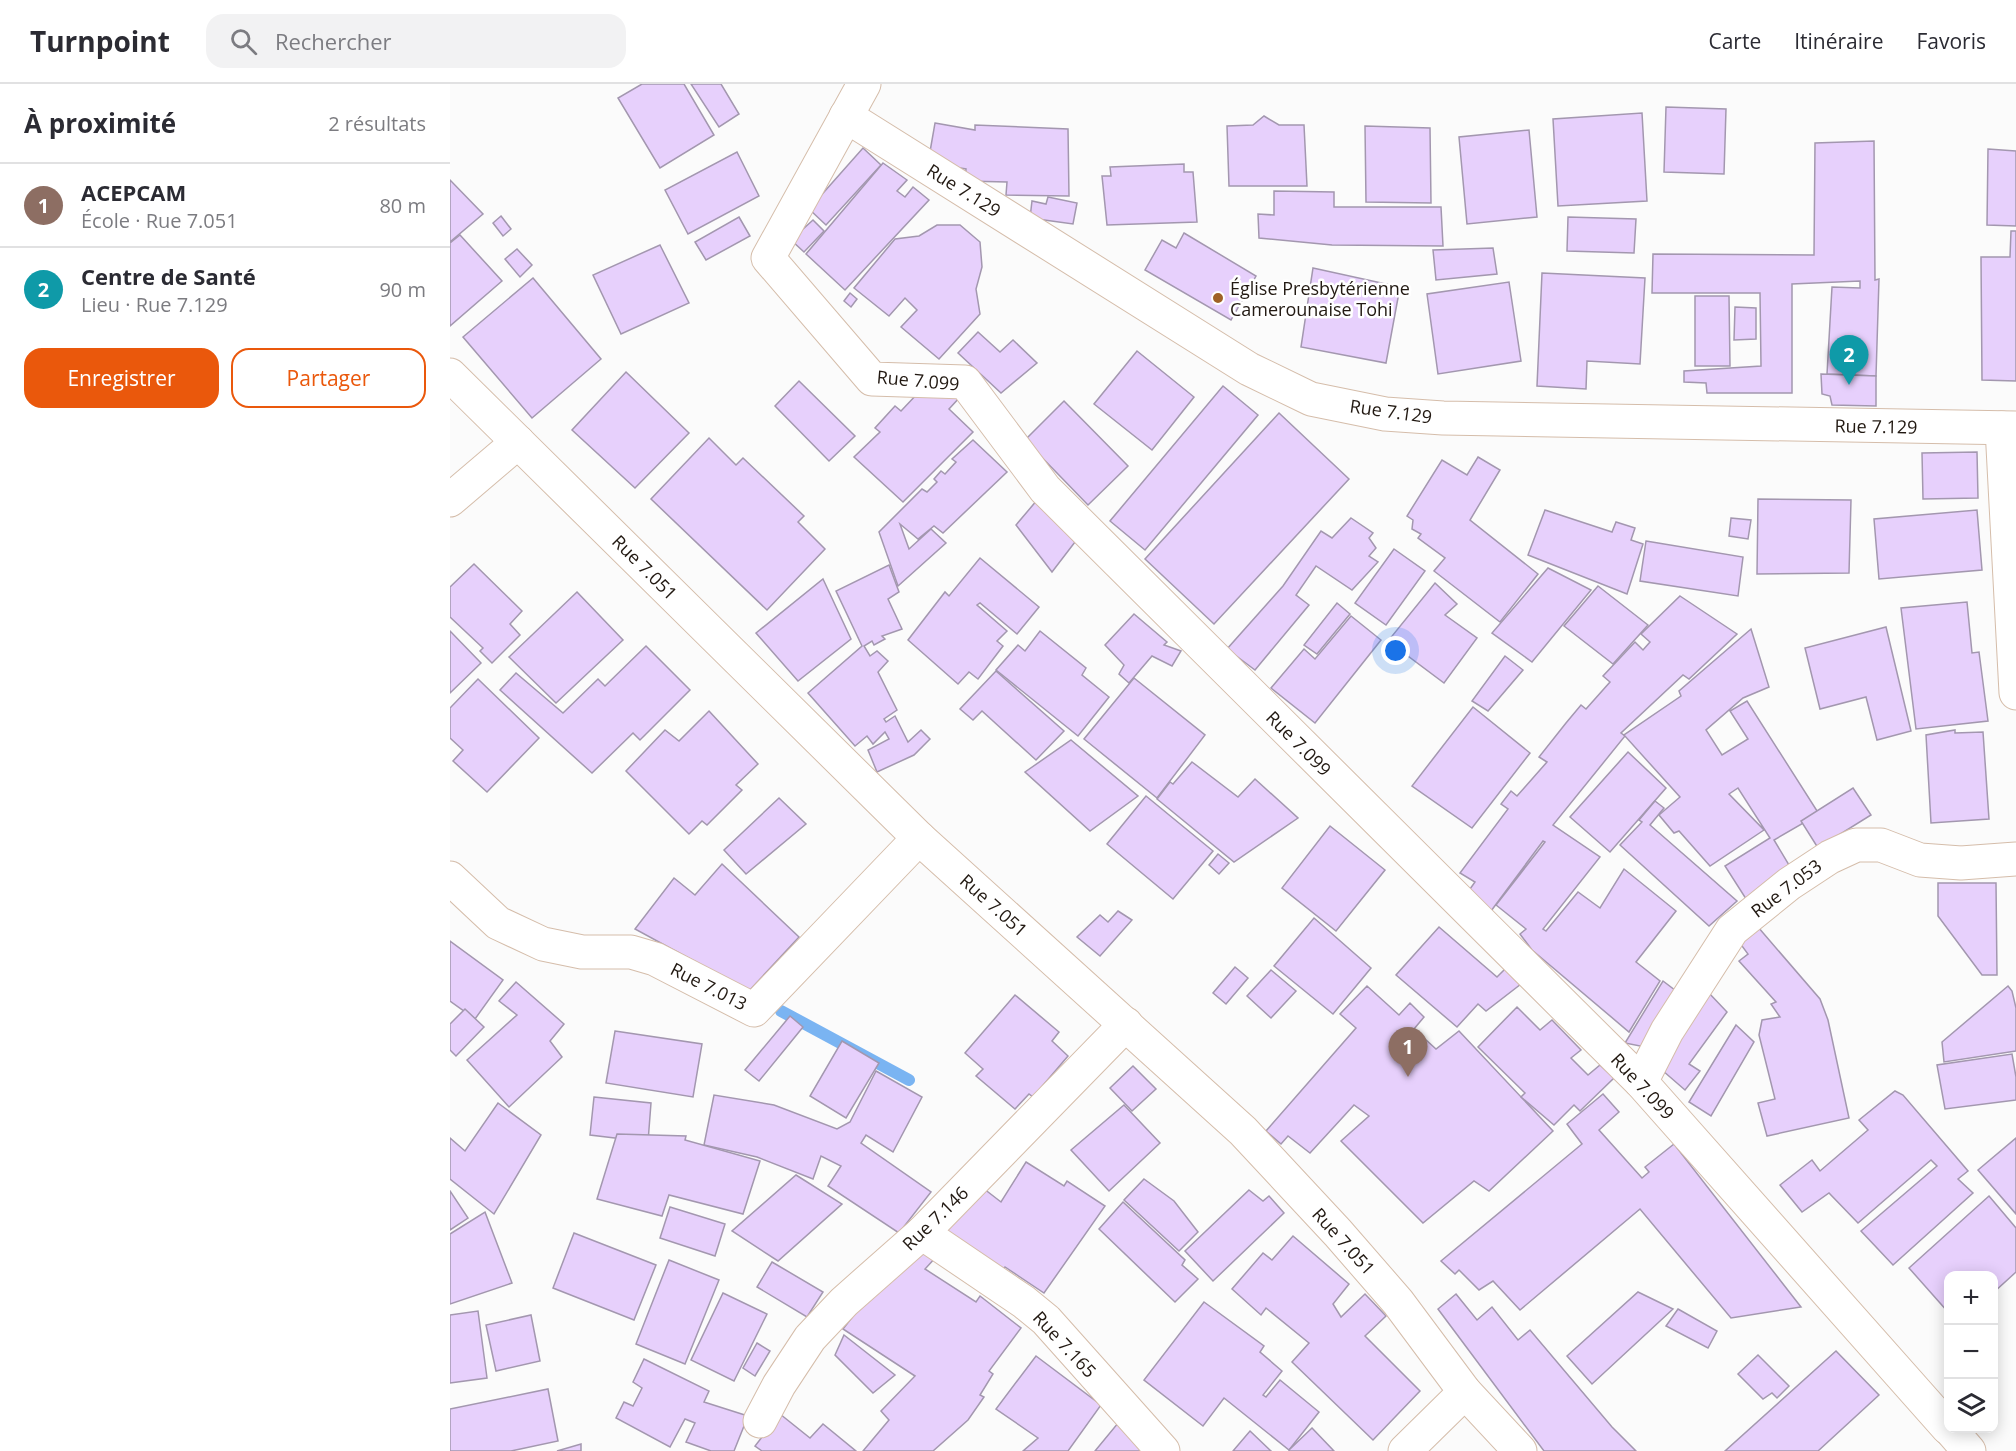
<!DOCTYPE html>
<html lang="fr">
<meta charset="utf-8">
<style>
:root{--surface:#fff;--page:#f2f2f3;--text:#2b2b33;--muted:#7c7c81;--line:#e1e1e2;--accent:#ea580c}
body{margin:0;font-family:"Open Sans",sans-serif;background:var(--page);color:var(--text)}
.controls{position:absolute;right:18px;bottom:18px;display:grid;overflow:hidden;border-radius:12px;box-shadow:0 3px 15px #0003}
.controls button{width:54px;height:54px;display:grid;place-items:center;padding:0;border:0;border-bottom:2px solid var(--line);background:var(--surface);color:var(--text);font:30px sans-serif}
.you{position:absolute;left:946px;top:567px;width:21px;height:21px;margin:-15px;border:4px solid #fff;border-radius:50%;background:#1a73e8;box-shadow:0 0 0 9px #1a73e833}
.badge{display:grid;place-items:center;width:39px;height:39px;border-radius:50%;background:var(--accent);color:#fff;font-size:20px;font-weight:700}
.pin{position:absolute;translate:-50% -50px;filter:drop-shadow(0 2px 3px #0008)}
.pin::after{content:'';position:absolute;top:32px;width:21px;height:18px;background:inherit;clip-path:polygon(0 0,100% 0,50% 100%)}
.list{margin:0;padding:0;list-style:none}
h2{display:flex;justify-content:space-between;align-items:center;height:78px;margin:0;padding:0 24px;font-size:26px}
h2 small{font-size:20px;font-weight:400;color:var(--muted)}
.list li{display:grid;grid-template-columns:39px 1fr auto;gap:18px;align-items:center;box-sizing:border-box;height:84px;padding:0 24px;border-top:2px solid var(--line)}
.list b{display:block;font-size:22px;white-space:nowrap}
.list p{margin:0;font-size:20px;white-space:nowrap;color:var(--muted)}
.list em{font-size:20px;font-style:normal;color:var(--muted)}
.actions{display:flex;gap:12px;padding:18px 24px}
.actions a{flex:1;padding:14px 0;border:2px solid var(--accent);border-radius:18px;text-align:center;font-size:21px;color:var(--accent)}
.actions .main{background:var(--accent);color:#fff}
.icon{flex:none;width:33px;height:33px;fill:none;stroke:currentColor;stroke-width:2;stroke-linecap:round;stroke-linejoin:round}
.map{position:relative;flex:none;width:1566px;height:1367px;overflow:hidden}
header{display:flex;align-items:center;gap:36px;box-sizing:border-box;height:84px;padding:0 30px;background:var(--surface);border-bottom:2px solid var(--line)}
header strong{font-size:28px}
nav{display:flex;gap:33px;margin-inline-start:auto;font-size:21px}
.search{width:420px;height:54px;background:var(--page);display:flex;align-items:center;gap:15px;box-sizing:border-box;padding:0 21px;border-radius:18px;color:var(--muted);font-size:22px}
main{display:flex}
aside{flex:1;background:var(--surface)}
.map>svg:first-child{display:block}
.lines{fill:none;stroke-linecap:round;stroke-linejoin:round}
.stream{stroke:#7ab4f2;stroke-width:12}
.building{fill:#e7d0fc;stroke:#a397af;stroke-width:1.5}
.minor-casing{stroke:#d5bdaa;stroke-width:35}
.minor{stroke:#fff;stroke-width:33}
.poi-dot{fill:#9f6126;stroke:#fff;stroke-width:2}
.labels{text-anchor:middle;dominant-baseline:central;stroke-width:5;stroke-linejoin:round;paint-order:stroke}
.street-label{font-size:18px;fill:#221912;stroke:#fff}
.poi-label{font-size:18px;fill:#221912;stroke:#fff;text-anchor:start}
</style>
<header>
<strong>Turnpoint</strong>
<div class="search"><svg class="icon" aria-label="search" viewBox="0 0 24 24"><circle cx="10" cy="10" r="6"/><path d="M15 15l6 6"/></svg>Rechercher</div>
<nav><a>Carte</a><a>Itinéraire</a><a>Favoris</a></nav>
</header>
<main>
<aside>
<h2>À proximité<small>2 résultats</small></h2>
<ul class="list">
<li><span class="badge" style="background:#8d6e63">1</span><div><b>ACEPCAM</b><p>École · Rue 7.051</p></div><em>80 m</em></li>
<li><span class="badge" style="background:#0f9aa8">2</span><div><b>Centre de Santé</b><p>Lieu · Rue 7.129</p></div><em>90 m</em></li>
</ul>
<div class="actions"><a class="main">Enregistrer</a><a>Partager</a></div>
</aside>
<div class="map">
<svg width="1566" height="1367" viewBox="0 0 1566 1367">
<rect width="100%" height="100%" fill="#fbfbfb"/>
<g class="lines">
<polyline class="stream" points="331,927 459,996"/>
</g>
<g class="building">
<polygon points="192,0 234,0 264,51 210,84 168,14"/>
<polygon points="241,0 271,0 289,30 269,43"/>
<polygon points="1216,23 1276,25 1274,90 1214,88"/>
<polygon points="1192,29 1197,117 1108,122 1103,35"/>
<polygon points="814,32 829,41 854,41 857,102 779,102 777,42 803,41"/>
<polygon points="485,39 525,46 525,41 618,45 619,112 556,111 557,98 515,97 516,85 478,79"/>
<polygon points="915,42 980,44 981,119 916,118"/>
<polygon points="1079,46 1087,133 1017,140 1009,53"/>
<polygon points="1424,57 1425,196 1429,195 1426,292 1377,290 1382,203 1410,204 1410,197 1342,200 1342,309 1257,309 1256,299 1234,298 1234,287 1311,282 1310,209 1202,209 1203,170 1364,171 1365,59"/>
<polygon points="413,64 431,81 376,141 359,125"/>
<polygon points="1538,65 1566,67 1566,142 1537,141"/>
<polygon points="287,68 309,112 238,150 215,106"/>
<polygon points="433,79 457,96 447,107 455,113 463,103 479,116 395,206 356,170"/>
<polygon points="734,80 734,88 743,88 747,138 657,141 652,92 661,92 660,83"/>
<polygon points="0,96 33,130 0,158"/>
<polygon points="824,107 884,108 884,123 991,123 993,162 882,161 809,154 808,130 824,131"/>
<polygon points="598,113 627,119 623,140 580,134 582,117 596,120"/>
<polygon points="51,132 61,145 53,152 43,139"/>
<polygon points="289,133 300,152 256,176 245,158"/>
<polygon points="1118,133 1186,135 1184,169 1117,167"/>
<polygon points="363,136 374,147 354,168 341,156"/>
<polygon points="487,141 510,141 530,158 532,183 526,205 530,230 489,275 451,243 467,226 455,214 439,232 404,204 445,155 469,152"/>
<polygon points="1561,147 1566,147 1566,297 1532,296 1531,173 1560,173"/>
<polygon points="734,149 806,192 781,236 695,186 712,156 726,164"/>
<polygon points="10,151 52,197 0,242 0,159"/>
<polygon points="210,161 239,219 171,250 143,191"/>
<polygon points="1043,164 1047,190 986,196 983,166"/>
<polygon points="67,165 82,181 70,193 55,175"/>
<polygon points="863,184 950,203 936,279 851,263"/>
<polygon points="1092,189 1195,194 1190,280 1137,277 1136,305 1087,302"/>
<polygon points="83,194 151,275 82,334 13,253"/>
<polygon points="1059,198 1071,277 988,290 977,210"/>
<polygon points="400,209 407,215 401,223 394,217"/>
<polygon points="1245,212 1279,212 1280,282 1245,282"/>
<polygon points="1285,223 1306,224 1306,255 1284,256"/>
<polygon points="528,248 550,268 563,256 587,279 551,309 508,269"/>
<polygon points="687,267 744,313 702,366 644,320"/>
<polygon points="176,288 239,349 185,404 122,346"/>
<polygon points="486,290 510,313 499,325 523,348 453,418 404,373 430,348 425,344 445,322 451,327"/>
<polygon points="1371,290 1426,292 1426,322 1382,321 1380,312 1372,310"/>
<polygon points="349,297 405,352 379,377 325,322"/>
<polygon points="773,302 808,331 695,466 660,437"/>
<polygon points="614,317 678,382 638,421 575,356"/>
<polygon points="829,329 899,395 764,540 695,475"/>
<polygon points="259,354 286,381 293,374 354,432 348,438 375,465 317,526 201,415"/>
<polygon points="523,356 557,388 493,449 484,442 468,455 450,440 459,465 481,445 496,459 448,502 429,448 472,405 477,408 487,398 484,395 491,387 495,390 506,378 502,375"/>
<polygon points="1527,368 1528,414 1473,415 1472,369"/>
<polygon points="1028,373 1050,386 1020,436 1088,490 1050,538 984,487 995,474 968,454 971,450 962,445 963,436 957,432 992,376 1017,391"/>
<polygon points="588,415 625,458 602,488 566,441"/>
<polygon points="1308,415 1401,416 1399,489 1307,490"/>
<polygon points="1095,426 1162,448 1166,438 1185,444 1181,456 1193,460 1177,510 1078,471"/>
<polygon points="1527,426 1532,486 1429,495 1424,435"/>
<polygon points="901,434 923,449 919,454 926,464 919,472 928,478 902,506 866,482 846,511 859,521 805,586 777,565 833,502 871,447 882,454"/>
<polygon points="1281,434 1301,436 1298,455 1279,452"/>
<polygon points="1196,457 1293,473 1288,512 1190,497"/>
<polygon points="944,465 975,487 936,541 905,519"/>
<polygon points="530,474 589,523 567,550 530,519 527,521 557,547 547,557 553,562 528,595 519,588 508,600 458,556 495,508 499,512"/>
<polygon points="24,480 72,527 60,540 70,551 42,579 30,567 33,564 0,533 0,503"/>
<polygon points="439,481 449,508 438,515 452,545 432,552 435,555 424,561 422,557 414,562 420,572 427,567 438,577 428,588 447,626 434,635 436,638 445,632 458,658 471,646 480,655 464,671 427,688 418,666 439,655 435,648 423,660 417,652 405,662 358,609 412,562 386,507"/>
<polygon points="1098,484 1141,506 1082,578 1042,549"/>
<polygon points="373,495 401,555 348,597 306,549"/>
<polygon points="985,499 1007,520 995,531 1027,554 994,599 938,557"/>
<polygon points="1148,502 1198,541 1163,580 1114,542"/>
<polygon points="127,508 173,556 106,619 59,573"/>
<polygon points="1230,512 1287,550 1239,595 1233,591 1171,649 1175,652 1103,741 1150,773 1093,845 1096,847 1128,808 1150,824 1174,785 1226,827 1186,878 1210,897 1179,948 1082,866 1070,850 1076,845 1046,821 1095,758 1093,757 1041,827 1020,805 1025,798 1010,789 1058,725 1051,720 1061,707 1067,712 1097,678 1089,673 1116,639 1131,621 1136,625 1160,598 1153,592 1185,558 1193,566 1200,558 1191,550"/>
<polygon points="1517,518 1522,569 1529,568 1538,637 1466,645 1451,524"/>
<polygon points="887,519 900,530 867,570 854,561"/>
<polygon points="684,530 717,558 714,561 731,567 722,582 702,572 679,599 669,590 674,581 655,561"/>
<polygon points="901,532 931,556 865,639 821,604 854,565 865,575"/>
<polygon points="1436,543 1461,647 1427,656 1416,613 1370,625 1355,564"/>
<polygon points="1301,545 1319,603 1293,614 1256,646 1272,671 1298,655 1280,627 1297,617 1369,730 1324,756 1345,791 1298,818 1275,782 1320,754 1288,704 1279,710 1314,746 1260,782 1229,747 1224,749 1209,731 1230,713 1174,651 1231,612 1229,607"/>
<polygon points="0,547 31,579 0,609"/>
<polygon points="590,547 636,584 632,591 659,613 628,652 546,586 568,561 575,567"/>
<polygon points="196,562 240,606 190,656 183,649 142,689 50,606 66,589 113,629 148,595 155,602"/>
<polygon points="1055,572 1073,586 1038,627 1022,617"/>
<polygon points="546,587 614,647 586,676 532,627 523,636 510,625"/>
<polygon points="684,594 755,651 707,714 634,655"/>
<polygon points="28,595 89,654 37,708 3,677 13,666 0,654 0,624"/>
<polygon points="1023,623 1080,669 1022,744 962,702"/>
<polygon points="259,627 308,680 286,701 292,706 257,741 252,737 239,750 176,687 215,646 229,657"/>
<polygon points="1505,646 1505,649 1533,648 1539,735 1481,739 1476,651"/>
<polygon points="621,656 688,712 640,747 575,688"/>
<polygon points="1178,668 1216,704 1160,768 1120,733"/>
<polygon points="742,678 788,713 805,695 848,734 784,778 707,715 720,698 723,700"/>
<polygon points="1403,704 1421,731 1368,764 1351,737"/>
<polygon points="696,712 763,767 723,815 657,760"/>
<polygon points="329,714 356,740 296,790 274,766"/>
<polygon points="1205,717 1214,724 1200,741 1287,817 1259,842 1170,761 1192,738 1189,736"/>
<polygon points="880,742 935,786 886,847 832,804"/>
<polygon points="768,770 779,779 769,790 759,781"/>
<polygon points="272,780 349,853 299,907 185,845 224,794 245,811"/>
<polygon points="1488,799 1546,799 1547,891 1532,891 1488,832"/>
<polygon points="668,827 682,836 650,872 627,853 650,831 658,838"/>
<polygon points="864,834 921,884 883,930 824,882"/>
<polygon points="989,843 1047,893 1055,885 1071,900 1036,927 1028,920 1007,943 946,891"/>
<polygon points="1308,843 1370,915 1378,936 1399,1034 1317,1052 1308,1019 1325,1015 1309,951 1312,936 1330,933 1321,920 1326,918 1289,877 1298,870 1289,858"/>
<polygon points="0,857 53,896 25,935 0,917"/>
<polygon points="785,883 798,894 776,920 763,909"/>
<polygon points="821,886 846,907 821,934 797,912"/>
<polygon points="1213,897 1230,910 1200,964 1175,959"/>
<polygon points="66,898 114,940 100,957 112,973 59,1023 17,976 67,931 49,917"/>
<polygon points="917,902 949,931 960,919 974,933 964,945 986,965 1009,947 1103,1047 1039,1107 1024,1097 973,1139 891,1057 919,1032 904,1021 860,1069 838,1052 831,1060 816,1047 906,944 890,930"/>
<polygon points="1558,902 1562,907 1566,924 1566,967 1494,978 1492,958"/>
<polygon points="1258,908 1277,928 1239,980 1250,987 1235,1006 1205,980"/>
<polygon points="565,911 609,948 602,957 618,972 583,1013 579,1010 565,1025 526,992 533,985 515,969"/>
<polygon points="1067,923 1090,946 1102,936 1131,966 1121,974 1138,991 1150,981 1164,994 1130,1027 1124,1021 1104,1041 1071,1013 1075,1009 1028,963"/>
<polygon points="15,925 34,943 6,972 0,966 0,940"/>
<polygon points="340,932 353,943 309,997 295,986"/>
<polygon points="1286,941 1304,958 1261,1032 1239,1018"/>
<polygon points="165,947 252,960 243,1013 156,999"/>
<polygon points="392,957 429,979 396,1034 360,1012"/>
<polygon points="1562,970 1566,993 1566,1016 1495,1025 1487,981"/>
<polygon points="683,982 706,1005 682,1027 660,1004"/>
<polygon points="426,987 472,1013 443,1068 416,1051 411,1059 481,1108 449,1149 378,1102 391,1082 371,1072 363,1095 307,1073 254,1061 264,1011 324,1021 387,1045 400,1038"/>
<polygon points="1445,1007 1453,1011 1518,1087 1508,1095 1523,1109 1443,1181 1411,1147 1487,1082 1481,1076 1408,1139 1379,1109 1352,1128 1330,1101 1362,1076 1370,1087 1418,1046 1409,1036"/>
<polygon points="1153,1010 1169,1028 1149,1046 1192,1094 1199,1088 1195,1083 1224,1060 1351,1223 1281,1234 1190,1125 1070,1226 1043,1197 1029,1206 1009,1186 1005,1190 991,1177 1132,1060 1117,1040"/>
<polygon points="144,1013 201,1019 198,1058 140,1051"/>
<polygon points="48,1019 91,1051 44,1130 0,1095 0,1054 15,1067"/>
<polygon points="674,1021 710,1059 659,1107 621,1066"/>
<polygon points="167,1050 236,1052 235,1056 310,1077 293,1130 219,1111 212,1132 147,1115"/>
<polygon points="1566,1054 1566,1130 1528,1086"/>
<polygon points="576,1078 614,1102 617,1097 655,1122 594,1209 555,1183 549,1192 489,1151 529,1101 551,1118"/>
<polygon points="346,1091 392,1120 328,1177 282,1147"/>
<polygon points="694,1095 724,1117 748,1148 729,1167 674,1116"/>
<polygon points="799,1106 813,1117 819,1112 834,1129 763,1197 735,1167"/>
<polygon points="0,1107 18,1134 0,1146"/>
<polygon points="1539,1112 1566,1144 1566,1188 1544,1208 1544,1192 1498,1192 1498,1228 1459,1184"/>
<polygon points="673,1118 735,1176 732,1181 748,1195 725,1218 649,1145"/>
<polygon points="220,1123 275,1140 265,1172 210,1154"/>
<polygon points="35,1128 62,1199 0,1220 0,1150"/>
<polygon points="124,1149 206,1181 184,1236 103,1204"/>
<polygon points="843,1152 899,1200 883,1220 891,1233 915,1210 936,1232 915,1252 970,1307 923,1356 842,1278 859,1259 816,1224 811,1231 782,1205 813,1169 822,1176"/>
<polygon points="471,1160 486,1173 475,1185 526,1218 530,1212 571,1244 539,1287 543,1290 530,1311 534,1313 518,1336 483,1367 413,1367 439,1336 431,1327 465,1292 393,1245 428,1200"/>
<polygon points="219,1176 269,1196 235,1280 186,1260"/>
<polygon points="322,1178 373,1208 357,1233 307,1203"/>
<polygon points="1188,1208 1223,1225 1142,1300 1117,1272"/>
<polygon points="273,1209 317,1230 284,1297 241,1276"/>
<polygon points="1006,1210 1027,1236 1042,1223 1068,1256 1080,1246 1162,1343 1186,1367 1094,1367 988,1225"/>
<polygon points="754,1218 814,1262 810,1268 832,1287 813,1311 816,1313 830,1296 869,1328 839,1366 774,1314 753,1342 694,1296"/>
<polygon points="1228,1225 1267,1247 1258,1264 1216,1242"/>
<polygon points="28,1227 37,1294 0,1299 0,1231"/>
<polygon points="81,1231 90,1277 46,1287 36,1241"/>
<polygon points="394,1251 445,1291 423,1309 385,1271"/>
<polygon points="307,1259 320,1267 305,1292 293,1284"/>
<polygon points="1386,1267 1429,1311 1368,1367 1275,1367"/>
<polygon points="1308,1271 1339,1302 1327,1314 1322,1309 1313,1315 1288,1290"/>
<polygon points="586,1272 651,1321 618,1367 573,1367 588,1354 546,1325"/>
<polygon points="194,1275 259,1307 254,1318 298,1332 284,1367 261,1367 236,1358 245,1339 235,1335 220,1363 166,1334 174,1318 183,1322 192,1304 183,1298"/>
<polygon points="98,1305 108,1357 61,1367 0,1367 0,1325"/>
<polygon points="330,1330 360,1354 373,1340 406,1367 312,1367 305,1362"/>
<polygon points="673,1333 706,1367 645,1367"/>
<polygon points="862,1344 884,1367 840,1367 839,1366"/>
<polygon points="800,1347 821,1367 783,1367"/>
<polygon points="131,1360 131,1367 107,1367"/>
</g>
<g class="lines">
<defs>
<g id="minor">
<polyline points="414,0 318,174 422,295 515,298 595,405 1191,998 1498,1344"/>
<polyline points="396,32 799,285 861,315 935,330 993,334 1566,344"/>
<polyline points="0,291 469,754 793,1047 888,1149 948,1218 1015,1308 1070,1367"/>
<polyline points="1552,344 1566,609"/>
<polyline points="0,416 68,358"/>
<polyline points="0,794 48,839 93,860 132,868 181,868 205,875 304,926 469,754"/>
<polyline points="1191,998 1217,947 1282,846 1339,800 1380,773 1406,761 1431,761 1470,776 1511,779 1566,775"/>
<polyline points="472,1149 574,1218 596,1236 713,1367"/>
<polyline points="310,1337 329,1301 360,1254 394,1218 472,1149 676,940"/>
<polyline points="1499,1344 1519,1367"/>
<polyline points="955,1367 1015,1308"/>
</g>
</defs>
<use href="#minor" class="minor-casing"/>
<use href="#minor" class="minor"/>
</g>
<circle class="poi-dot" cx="768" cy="214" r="6"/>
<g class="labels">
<g class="street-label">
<text transform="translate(514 106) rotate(32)">Rue 7.129</text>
<text transform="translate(468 296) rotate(5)">Rue 7.099</text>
<text transform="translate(941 327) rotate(8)">Rue 7.129</text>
<text transform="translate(1426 342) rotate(1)">Rue 7.129</text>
<text transform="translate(195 483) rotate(45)">Rue 7.051</text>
<text transform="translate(849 659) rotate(45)">Rue 7.099</text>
<text transform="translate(1336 804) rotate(-37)">Rue 7.053</text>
<text transform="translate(544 821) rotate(42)">Rue 7.051</text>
<text transform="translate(259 902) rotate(27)">Rue 7.013</text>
<text transform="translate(1193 1002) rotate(47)">Rue 7.099</text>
<text transform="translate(485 1134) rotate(-44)">Rue 7.146</text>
<text transform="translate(894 1157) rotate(48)">Rue 7.051</text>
<text transform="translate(615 1260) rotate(47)">Rue 7.165</text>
</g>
<g class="poi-label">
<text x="780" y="204">Église Presbytérienne<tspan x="780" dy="21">Camerounaise Tohi</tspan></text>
</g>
</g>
</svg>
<div class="controls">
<button>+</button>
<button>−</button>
<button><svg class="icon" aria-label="layers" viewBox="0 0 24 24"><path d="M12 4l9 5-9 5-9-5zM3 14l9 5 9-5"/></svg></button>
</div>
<div class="you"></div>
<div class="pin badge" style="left:958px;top:993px;background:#8d6e63">1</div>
<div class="pin badge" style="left:1399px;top:301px;background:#0f9aa8">2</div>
</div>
</main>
